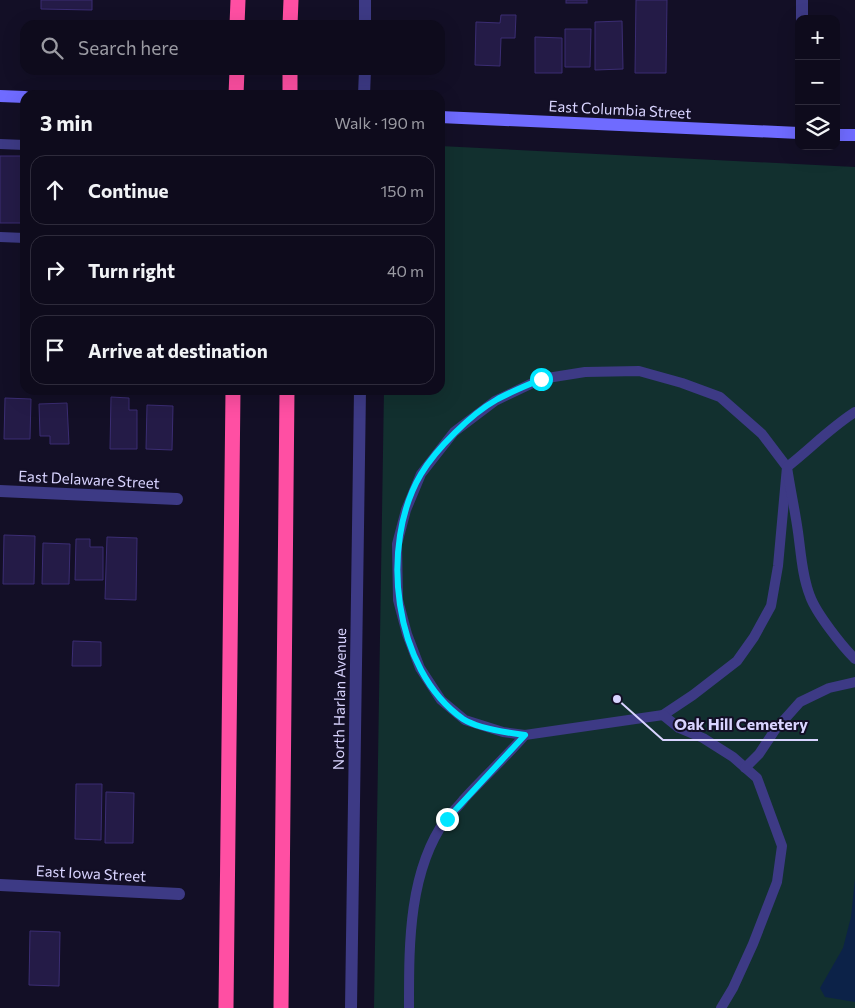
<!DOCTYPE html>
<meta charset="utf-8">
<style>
:root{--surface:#0e0b1c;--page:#171425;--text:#f1f3f6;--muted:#9b9ba3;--line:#2e2b3b}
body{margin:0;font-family:Commissioner,sans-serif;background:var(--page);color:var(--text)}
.controls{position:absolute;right:15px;top:15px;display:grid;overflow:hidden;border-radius:10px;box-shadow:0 5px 20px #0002}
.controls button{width:45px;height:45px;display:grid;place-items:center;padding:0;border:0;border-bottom:1px solid var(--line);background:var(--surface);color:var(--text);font:25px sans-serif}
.stop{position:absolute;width:15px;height:15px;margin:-11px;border:4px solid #00e5ff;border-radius:50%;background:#fff}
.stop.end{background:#00e5ff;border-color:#fff;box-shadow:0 1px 5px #0008}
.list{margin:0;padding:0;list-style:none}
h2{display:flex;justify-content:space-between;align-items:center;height:65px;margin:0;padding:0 20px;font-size:21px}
h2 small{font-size:16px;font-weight:400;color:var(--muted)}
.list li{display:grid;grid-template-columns:32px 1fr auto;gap:15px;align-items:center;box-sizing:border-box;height:70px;margin:0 10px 10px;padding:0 10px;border:1px solid var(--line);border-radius:15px}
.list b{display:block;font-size:19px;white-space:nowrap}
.list em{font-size:16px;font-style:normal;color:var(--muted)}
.icon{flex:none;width:28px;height:28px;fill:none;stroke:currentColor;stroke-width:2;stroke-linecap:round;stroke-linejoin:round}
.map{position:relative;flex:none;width:855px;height:1008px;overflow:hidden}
.search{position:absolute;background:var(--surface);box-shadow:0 5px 20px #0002;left:20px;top:20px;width:425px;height:55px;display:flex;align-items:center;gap:12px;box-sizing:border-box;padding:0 18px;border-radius:15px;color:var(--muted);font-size:19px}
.panel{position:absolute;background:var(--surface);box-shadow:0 5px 20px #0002;left:20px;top:90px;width:425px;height:305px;border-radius:15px}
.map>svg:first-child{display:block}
.green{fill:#12302f}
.water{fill:#0c2248}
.building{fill:#241b47;stroke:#3b2d73}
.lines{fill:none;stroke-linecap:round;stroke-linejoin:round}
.lane{stroke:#3d3a85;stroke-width:10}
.street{stroke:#3d3a85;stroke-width:12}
.secondary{stroke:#6f6bff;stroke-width:12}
.highway{stroke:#ff4fa3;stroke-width:15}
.route{stroke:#00e5ff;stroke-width:6}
.labels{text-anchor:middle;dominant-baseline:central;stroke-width:4;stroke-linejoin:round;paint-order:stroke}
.street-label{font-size:15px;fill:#d9d4ff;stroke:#130f26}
.leader{fill:none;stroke:#d9d4ff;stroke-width:2}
.callout-dot{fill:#d9d4ff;stroke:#130f26;stroke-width:2}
.callout-label{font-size:16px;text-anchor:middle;font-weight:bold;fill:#d9d4ff;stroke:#130f26;stroke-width:4;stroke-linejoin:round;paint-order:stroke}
</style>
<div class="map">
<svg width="855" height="1008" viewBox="0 0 855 1008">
<rect width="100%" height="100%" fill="#130f26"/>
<polygon class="green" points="440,146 855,167 855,1008 374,1008 384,390 440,390"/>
<polygon class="water" points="855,879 855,1002 825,997 820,988 843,948 851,917"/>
<g class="building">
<polygon points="41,0 92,0 92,10 41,9"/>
<rect x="566" y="0" width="21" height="3"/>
<polygon points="636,0 667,0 666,73 635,73"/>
<polygon points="501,15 516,15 515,38 501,38 500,66 475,65 476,22 500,23"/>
<polygon points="622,21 623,69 595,70 595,22"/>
<polygon points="440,28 443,29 442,67 440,67"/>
<polygon points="565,29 591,29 590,67 565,67"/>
<polygon points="535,37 562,38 562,73 535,73"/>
<polygon points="0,156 23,156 22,223 0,223"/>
<polygon points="111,397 129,398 129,410 137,410 137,449 110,449"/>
<polygon points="5,398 31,399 30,439 4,439"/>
<polygon points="67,403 69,444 50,444 50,436 40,436 39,404"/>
<polygon points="147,405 173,406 172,450 146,449"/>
<polygon points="4,535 35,536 34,584 3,584"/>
<polygon points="107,537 137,538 136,600 105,599"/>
<polygon points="76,539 90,539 90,547 103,547 103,580 75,580"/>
<polygon points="43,543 70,544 69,584 42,584"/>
<polygon points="73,641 101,642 101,666 72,666"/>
<polygon points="76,784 102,784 101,840 75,839"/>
<polygon points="106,792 134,793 133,843 105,843"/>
<polygon points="30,931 60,932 59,986 29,985"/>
</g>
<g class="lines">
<g class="lane">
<polyline points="0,144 25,145"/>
<polyline points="0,237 25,238"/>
<polygon points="639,371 682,383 720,397 762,434 787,467 778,566 771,606 754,637 737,661 693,695 663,715 525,735 503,732 465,720 441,700 420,668 407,634 398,600 397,544 406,510 421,474 454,432 495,401 541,379 585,372"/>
<path d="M 855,412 C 830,428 810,449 787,467 C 790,488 795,510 798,532 C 801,553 802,576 810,596 C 816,613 842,646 855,659"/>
<polyline points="663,715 679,728 703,738 733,757 757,778 782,846 777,882 753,944 733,988 721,1008"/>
<polyline points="745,768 759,754 775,730 800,702 829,688 855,682"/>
<path d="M 409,1008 C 409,946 408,872 446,819 C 452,812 459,806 464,799 C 484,777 506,757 525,735"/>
</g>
<g class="street">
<polyline points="802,19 802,0"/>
<polyline points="365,25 365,0"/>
<polyline points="364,95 365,70"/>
<polyline points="0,491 177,499"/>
<polyline points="0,885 179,894"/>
<polyline points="351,1008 360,390"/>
</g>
<g class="secondary">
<polyline points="0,96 25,97"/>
<polyline points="440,117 799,133"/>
<polyline points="836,135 855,135"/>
</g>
<g class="highway">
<polyline points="237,25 238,0"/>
<polyline points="290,25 291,0"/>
<polyline points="236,95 237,70"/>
<polyline points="290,95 290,70"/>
<polyline points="226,1008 233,390"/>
<polyline points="281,1008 287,390"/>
</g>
</g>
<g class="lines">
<path class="route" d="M 447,819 L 525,735 C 509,733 477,728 463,719 C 393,670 379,545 421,474 C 436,449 471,414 496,400 C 510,392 526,386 541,379"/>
</g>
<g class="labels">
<g class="street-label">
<text transform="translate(620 109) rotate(3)">East Columbia Street</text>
<text transform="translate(89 479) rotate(3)">East Delaware Street</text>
<text transform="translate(339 699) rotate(-89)">North Harlan Avenue</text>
<text transform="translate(91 873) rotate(3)">East Iowa Street</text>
</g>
</g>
<path class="leader" d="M617 699L663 740H818"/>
<circle class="callout-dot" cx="617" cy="699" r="5"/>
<g class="callout-label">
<text x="741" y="730">Oak Hill Cemetery</text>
</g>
</svg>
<div class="controls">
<button>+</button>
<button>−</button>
<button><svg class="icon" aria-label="layers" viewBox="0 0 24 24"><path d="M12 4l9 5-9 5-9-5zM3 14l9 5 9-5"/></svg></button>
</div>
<div class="stop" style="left:541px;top:379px"></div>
<div class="stop end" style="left:447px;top:819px"></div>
<div class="search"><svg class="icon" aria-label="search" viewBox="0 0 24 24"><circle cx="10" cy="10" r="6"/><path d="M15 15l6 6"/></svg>Search here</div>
<section class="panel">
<h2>3 min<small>Walk · 190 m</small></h2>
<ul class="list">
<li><svg class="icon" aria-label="ahead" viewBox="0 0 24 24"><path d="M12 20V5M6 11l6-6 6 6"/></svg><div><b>Continue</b></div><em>150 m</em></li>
<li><svg class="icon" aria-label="right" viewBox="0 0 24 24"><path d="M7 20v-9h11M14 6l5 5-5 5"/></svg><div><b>Turn right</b></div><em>40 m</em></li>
<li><svg class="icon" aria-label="arrive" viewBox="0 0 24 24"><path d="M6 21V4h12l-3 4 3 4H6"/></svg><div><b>Arrive at destination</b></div></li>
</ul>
</section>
</div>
